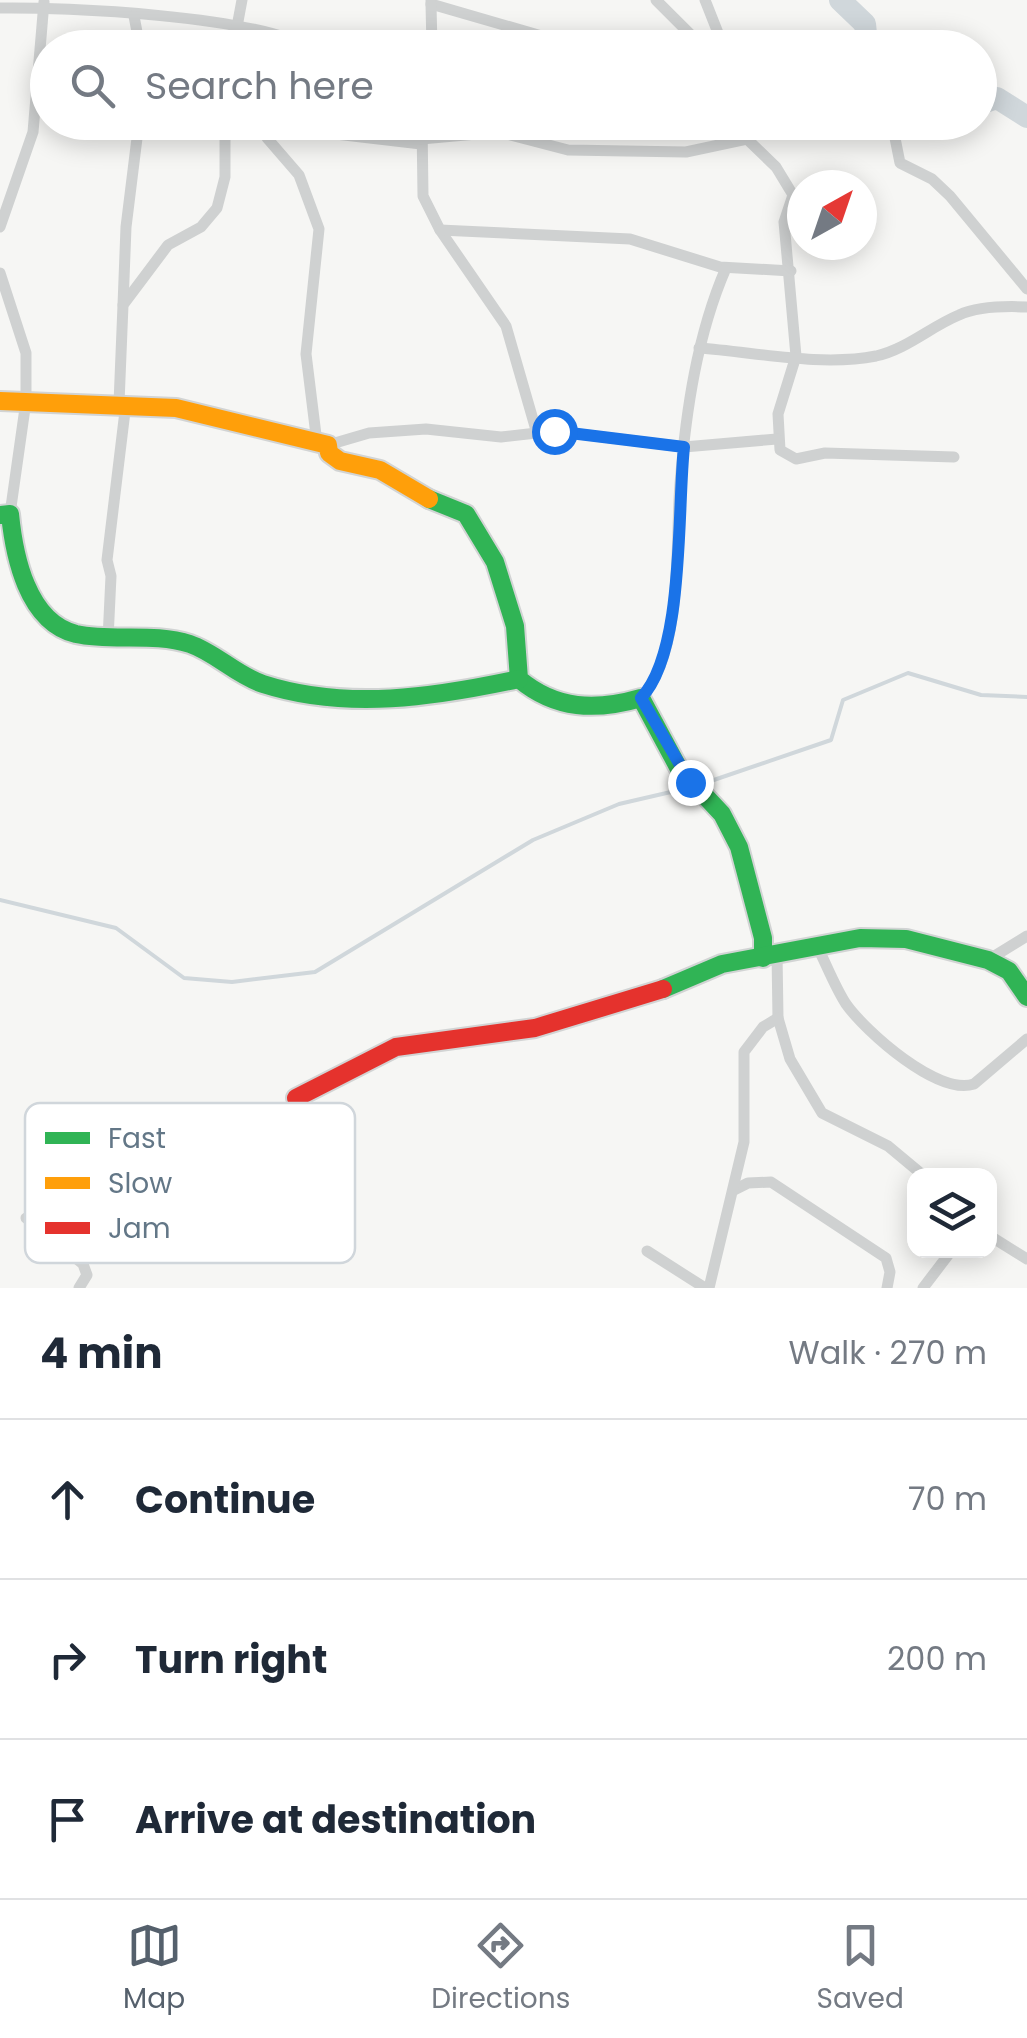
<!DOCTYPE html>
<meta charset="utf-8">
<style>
:root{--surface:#fff;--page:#f2f2f3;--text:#1f2937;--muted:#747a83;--line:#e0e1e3;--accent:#55606c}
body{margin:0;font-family:Poppins,sans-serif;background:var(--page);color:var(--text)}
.controls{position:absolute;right:30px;bottom:30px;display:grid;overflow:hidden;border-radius:20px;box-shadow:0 5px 25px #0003}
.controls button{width:90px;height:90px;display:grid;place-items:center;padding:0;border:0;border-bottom:2px solid var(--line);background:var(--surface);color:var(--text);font:50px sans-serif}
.compass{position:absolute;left:787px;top:170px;width:90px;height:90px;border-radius:50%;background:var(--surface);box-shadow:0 5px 25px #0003;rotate:40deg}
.stop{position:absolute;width:30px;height:30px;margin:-22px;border:8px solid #1a73e8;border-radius:50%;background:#fff}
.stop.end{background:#1a73e8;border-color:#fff;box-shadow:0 2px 10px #0008}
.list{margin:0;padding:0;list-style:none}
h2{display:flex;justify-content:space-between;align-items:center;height:130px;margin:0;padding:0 40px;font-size:42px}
h2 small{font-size:32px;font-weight:400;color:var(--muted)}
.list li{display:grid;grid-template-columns:65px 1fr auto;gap:30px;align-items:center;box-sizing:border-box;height:160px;padding:0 40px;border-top:2px solid var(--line)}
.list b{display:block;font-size:38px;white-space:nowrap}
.list em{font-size:32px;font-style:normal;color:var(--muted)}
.icon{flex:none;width:55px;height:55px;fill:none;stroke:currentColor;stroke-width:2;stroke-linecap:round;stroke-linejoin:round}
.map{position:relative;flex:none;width:1027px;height:1288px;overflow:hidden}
.search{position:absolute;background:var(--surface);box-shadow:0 5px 25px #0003;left:30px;right:30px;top:30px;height:110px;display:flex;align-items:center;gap:25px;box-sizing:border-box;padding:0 35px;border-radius:55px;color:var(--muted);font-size:38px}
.sheet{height:610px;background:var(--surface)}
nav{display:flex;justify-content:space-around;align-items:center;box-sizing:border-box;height:140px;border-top:2px solid var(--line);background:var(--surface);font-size:28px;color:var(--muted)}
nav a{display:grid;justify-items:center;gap:5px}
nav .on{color:var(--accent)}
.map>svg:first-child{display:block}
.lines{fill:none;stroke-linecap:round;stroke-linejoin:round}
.stream{stroke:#d0d7db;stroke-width:4}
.river{stroke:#d0d7db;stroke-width:22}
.fast-casing{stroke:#d2d4d4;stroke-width:22}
.slow-casing{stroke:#d2d4d4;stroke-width:22}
.jam-casing{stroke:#d2d4d4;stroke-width:22}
.street{stroke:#cfd1d1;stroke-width:11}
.fast{stroke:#30b455;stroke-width:18}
.slow{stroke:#ff9f0a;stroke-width:18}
.jam{stroke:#e5322d;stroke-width:18}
.route{stroke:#1a73e8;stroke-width:12}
.key{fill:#fff;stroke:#d0d6db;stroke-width:2.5}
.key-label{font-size:28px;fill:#637787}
</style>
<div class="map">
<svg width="1027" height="1288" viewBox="0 0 1027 1288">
<rect width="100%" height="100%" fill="#f6f6f4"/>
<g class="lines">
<g class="stream">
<polyline points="702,784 831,740 843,700 908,673 981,695 1027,697"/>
<polyline points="0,900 116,928 184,978 232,982 315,972 533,840 619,804 688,788"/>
</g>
<g class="river">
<polyline points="840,0 865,24 866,34 853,48"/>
<polyline points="980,104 997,98 1027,117"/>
</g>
<defs>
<g id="fast">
<path d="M 429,499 L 466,514 L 495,562 L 515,626 L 519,679 C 556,710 596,711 641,698 L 678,767 L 722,814 L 739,847 L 763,938 L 763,958"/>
<path d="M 0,515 L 10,514 C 14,555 27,622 76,634 C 113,642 153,632 190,644 C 216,653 236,675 263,684 C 347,711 435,697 519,679"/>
<polyline points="663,989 722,964 860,938 906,939 988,960 1009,971 1027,997"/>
</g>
<polyline id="slow" points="0,401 176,408 328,445 329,453 340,461 380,470 429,499"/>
<polyline id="jam" points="296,1098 396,1047 535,1028 663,989"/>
</defs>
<use href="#fast" class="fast-casing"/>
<use href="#slow" class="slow-casing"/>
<use href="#jam" class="jam-casing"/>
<g class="street">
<polyline points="431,0 431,4 552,39 678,48"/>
<polyline points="656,0 704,48"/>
<polyline points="705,0 724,48"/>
<polyline points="431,4 432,48"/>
<path d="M 0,8 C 67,7 257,16 309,48"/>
<polyline points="134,16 140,48"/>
<polyline points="233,48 242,0"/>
<polyline points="232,122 421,144"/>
<polyline points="422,122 423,196 440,230 506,326 536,430"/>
<polyline points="746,122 747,139 776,167 793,195 784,222 796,356 778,414 780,450 796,459 825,453 954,457"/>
<polyline points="885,122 895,138 900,163 932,179 950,196 1027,289"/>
<polyline points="262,126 267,138 299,175 319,229 306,354 317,443"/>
<polyline points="421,139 499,132 568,150 686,152 747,139"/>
<polyline points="0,227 33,132 44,2"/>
<polyline points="440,230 630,239 720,267 791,271"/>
<polyline points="0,273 26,353 26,401 10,514"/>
<polyline points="123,305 126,227 139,122"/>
<path d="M 699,348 C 755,352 820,367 876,356 C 907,349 930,327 959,315 C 979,306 1006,306 1027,307"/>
<polyline points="119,403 123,305 168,245 201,227 217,208 225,177 225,122"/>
<polyline points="328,445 369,433 426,429 501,437 554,431 684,447 777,439"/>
<polyline points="108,639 111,576 107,560 126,403"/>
<path d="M 641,698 C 684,652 675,542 680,484 C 686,410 697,335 726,268"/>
<path d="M 818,948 C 827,966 835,987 846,1004 C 866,1032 938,1096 974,1084 L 1027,1039"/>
<polyline points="777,953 778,1018 790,1059 822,1113 888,1146 924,1176"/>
<polyline points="988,960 1027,936"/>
<polyline points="734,1190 748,1183 771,1182 886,1258 890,1272 887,1288"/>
<polyline points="26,1218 83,1264 87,1275 79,1288"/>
<polyline points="990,1236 1027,1259"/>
<polyline points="647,1251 705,1288"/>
<polyline points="709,1288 744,1142 744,1052 763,1027 778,1018"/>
<polyline points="923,1288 952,1250"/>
</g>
<use href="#fast" class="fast"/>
<use href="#slow" class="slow"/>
<use href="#jam" class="jam"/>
</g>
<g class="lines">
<path class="route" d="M 554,431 L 684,447 C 677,510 685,652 641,698 L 690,782"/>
</g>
<rect x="25" y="1103" width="330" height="160" rx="15" class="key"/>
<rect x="45" y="1132" width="45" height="12" fill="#30b455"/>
<rect x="45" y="1177" width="45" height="12" fill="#ff9f0a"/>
<rect x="45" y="1222" width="45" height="12" fill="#e5322d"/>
<g class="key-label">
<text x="108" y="1148">Fast</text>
<text x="108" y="1193">Slow</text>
<text x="108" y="1238">Jam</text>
</g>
</svg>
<div class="controls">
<button><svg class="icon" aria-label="layers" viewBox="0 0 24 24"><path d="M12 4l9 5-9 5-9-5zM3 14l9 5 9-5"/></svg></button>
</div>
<svg class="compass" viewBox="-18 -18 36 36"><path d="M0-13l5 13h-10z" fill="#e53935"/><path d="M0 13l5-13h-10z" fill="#747a83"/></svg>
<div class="stop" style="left:554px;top:431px"></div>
<div class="stop end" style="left:690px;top:782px"></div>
<div class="search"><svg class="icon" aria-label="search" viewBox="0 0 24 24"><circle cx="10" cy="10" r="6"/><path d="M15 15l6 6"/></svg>Search here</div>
</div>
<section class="sheet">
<h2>4 min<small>Walk · 270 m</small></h2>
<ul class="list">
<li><svg class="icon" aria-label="ahead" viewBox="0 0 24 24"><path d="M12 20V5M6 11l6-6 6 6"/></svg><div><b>Continue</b></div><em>70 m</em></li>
<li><svg class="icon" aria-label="right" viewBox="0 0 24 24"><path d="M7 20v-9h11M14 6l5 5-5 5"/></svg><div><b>Turn right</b></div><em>200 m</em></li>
<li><svg class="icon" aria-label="arrive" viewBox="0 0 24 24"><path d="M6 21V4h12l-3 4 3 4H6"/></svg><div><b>Arrive at destination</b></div></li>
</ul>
</section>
<nav>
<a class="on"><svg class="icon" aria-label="map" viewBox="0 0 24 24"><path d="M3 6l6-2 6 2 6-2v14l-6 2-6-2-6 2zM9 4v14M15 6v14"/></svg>Map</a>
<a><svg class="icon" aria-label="directions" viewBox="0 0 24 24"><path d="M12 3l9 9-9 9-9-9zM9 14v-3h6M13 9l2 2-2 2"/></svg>Directions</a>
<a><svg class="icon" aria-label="saved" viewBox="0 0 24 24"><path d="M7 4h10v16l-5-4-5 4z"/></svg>Saved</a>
</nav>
